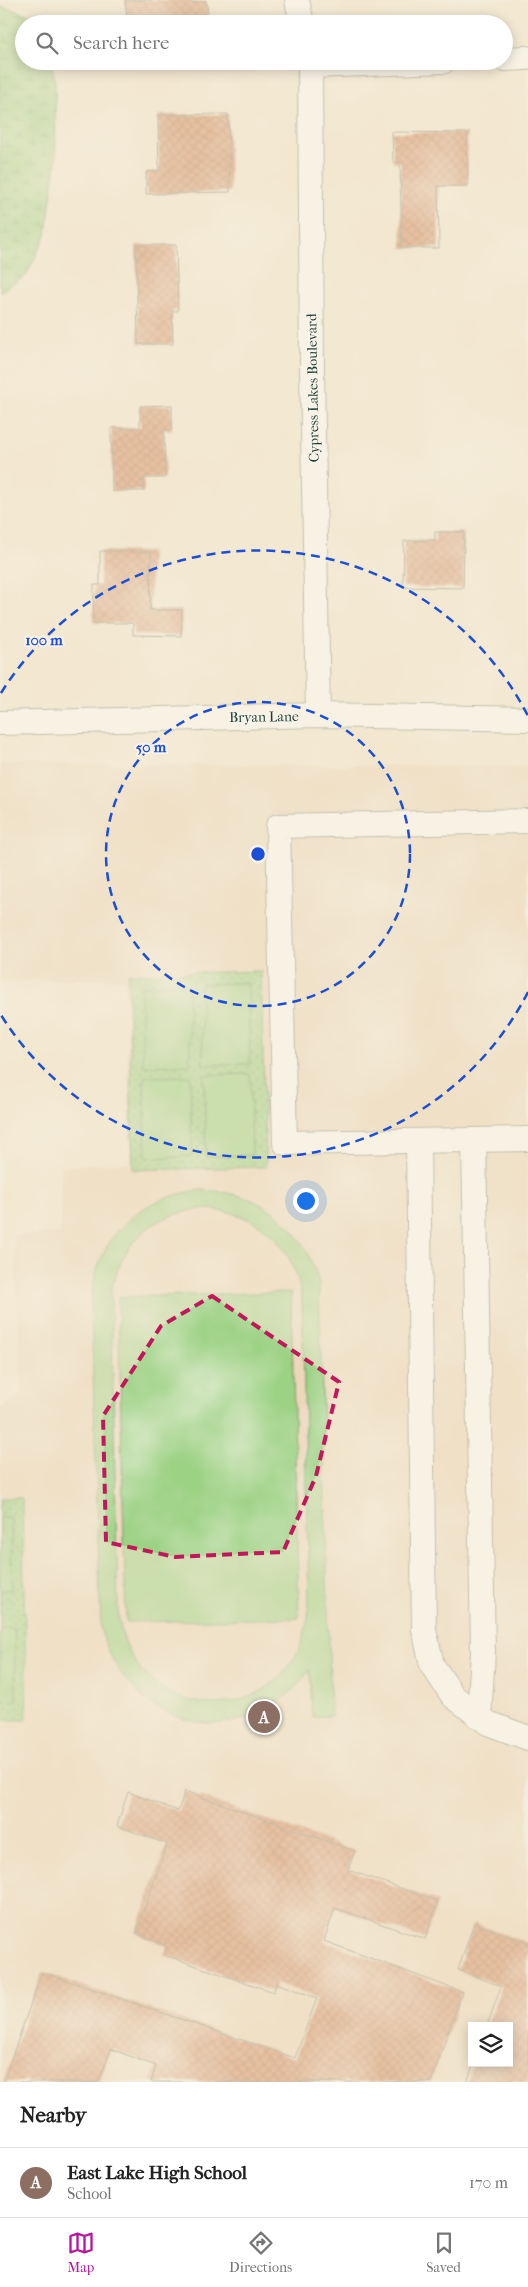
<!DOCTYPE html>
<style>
:root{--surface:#fff;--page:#f6f6f6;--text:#222;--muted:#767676;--line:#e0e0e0;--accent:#b5179e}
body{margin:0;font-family:"IM FELL French Canon",serif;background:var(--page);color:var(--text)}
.controls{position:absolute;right:15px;bottom:15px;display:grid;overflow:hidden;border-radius:0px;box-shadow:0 2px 12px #0003}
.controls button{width:45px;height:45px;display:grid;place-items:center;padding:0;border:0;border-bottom:1px solid var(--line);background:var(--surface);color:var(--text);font:25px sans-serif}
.you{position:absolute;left:305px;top:1200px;width:18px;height:18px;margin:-12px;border:4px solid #fff;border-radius:50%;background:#1a73e8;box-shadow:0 0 0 8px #1a73e833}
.badge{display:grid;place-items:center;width:32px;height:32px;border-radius:50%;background:var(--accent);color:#fff;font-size:16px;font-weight:700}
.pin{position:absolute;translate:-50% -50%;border:2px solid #fff;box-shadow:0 1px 5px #0006}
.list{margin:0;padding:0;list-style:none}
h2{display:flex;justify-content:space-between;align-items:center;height:65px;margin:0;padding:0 20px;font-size:21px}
h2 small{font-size:16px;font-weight:400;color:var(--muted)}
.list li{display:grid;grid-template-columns:32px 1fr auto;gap:15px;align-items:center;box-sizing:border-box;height:70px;padding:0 20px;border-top:1px solid var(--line)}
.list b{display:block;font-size:19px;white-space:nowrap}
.list p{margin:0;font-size:16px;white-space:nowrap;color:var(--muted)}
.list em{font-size:16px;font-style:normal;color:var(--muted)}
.icon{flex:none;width:28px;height:28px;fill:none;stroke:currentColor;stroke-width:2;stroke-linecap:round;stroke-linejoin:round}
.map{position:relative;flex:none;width:528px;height:2082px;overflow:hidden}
.search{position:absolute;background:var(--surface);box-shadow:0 2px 12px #0003;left:15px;right:15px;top:15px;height:55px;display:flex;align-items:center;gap:12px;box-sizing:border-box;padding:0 18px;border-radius:28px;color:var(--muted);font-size:19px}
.sheet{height:135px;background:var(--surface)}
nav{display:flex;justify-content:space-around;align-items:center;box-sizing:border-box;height:70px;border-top:1px solid var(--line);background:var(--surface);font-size:14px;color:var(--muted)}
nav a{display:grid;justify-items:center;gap:2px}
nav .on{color:var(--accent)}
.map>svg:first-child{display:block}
.built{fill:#ecd7ba;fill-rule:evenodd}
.grass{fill:url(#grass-dots);stroke:#5e885c}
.wetland{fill:url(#wetland-marsh);stroke:#5e885c}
.pitch{fill:#9cd284;stroke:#5e885c;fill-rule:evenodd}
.building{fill:url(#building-cross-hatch)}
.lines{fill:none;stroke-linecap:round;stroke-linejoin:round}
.minor-casing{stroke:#899282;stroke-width:26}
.minor{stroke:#fff;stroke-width:24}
.marked{fill:none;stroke:#c2185b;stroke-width:4;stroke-dasharray:10 6;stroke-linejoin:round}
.ring{fill:none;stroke:#1d4ed8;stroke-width:2.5;stroke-dasharray:9 6}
.labels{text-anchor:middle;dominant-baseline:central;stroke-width:4;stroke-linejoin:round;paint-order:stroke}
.street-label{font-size:14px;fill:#1f3d34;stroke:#f7f3e8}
.centre{fill:#1d4ed8;stroke:#f7f3e8;stroke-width:2.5}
.ring-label{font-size:15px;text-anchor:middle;font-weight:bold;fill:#1d4ed8;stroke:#f7f3e8;stroke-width:4;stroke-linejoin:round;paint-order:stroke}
</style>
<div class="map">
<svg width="528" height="2082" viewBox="0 0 528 2082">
<defs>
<pattern id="grass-dots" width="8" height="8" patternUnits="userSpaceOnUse" patternTransform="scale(1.25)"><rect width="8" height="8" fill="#9cd284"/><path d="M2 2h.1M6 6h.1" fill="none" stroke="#7fac6d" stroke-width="1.8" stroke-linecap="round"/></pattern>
<pattern id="wetland-marsh" width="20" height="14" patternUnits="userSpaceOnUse" patternTransform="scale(1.25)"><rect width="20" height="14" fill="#9cd284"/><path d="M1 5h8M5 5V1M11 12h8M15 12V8" fill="none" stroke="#7fac6d"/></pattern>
<pattern id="building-cross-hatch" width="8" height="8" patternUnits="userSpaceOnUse" patternTransform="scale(1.25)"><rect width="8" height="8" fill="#da9167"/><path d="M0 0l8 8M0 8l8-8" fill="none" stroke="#b07856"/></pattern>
</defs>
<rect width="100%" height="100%" fill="#f7f3e8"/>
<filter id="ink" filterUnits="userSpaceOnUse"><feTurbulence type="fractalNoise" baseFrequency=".02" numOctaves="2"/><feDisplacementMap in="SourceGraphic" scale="10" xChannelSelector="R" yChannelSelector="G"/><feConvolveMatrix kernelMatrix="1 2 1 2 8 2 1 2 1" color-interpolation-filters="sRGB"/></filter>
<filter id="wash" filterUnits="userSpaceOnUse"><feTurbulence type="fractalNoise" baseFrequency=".0096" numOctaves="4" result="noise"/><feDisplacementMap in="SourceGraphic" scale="20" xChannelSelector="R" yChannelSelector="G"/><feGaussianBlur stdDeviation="1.12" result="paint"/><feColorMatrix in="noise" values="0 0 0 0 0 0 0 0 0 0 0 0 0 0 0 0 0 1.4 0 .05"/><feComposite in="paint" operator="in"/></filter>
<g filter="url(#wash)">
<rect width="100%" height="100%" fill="#f3e7d0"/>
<path class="built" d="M 0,764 L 528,766 L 528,2082 L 0,2082 L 0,1409 L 21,1395 L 14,1235 L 61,1233 L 61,1166 L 131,1163 L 125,979 L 0,981 ZM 472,2026 L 509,2026 L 509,2063 L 472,2063 Z"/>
<g class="grass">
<polygon points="261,971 266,1167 133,1170 128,974"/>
<polygon points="0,1498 22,1498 27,1720 0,1720"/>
</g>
<polygon class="wetland" points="0,6 43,19 44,24 24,24 24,61 51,61 55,81 56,163 46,235 26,276 0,292"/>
<g class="pitch">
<polygon points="248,983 250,1064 203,1065 201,984"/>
<polygon points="188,985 190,1065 143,1066 141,986"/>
<polygon points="250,1074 252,1155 206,1156 204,1075"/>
<polygon points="190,1076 192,1156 146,1158 144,1077"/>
<path d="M 202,1190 C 263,1192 303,1224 319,1283 L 331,1716 L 312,1717 L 310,1670 C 247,1758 129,1732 101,1630 L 91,1307 C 94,1239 135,1197 202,1190 ZM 203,1209 C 260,1211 295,1245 302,1301 L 309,1606 C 302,1734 131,1737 118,1611 L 111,1292 C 122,1242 152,1213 203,1209 Z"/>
<polygon points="291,1292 299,1618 126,1622 118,1297"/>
<polygon points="0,1517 11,1517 12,1590 0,1590"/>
<polygon points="0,1628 14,1628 16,1700 0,1701"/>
</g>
<g id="blocks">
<g class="building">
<polygon points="125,0 191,0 191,3 206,1 210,24 128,24"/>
<polygon points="228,114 230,192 146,194 146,172 159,171 158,115"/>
<polygon points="392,132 467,133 468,186 438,186 439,248 402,248 400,162 393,162"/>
<polygon points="136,245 176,245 178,311 172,311 173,344 138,344"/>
<polygon points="172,405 172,430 164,430 165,478 144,478 144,491 112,491 111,428 140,428 140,406"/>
<polygon points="435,532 464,532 463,588 403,587 404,541 435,540"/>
<polygon points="100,551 151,552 150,610 182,610 181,636 133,635 133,623 93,623 94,585 100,585"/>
<polygon points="185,1791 355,1851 348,1870 438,1901 425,1939 335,1908 324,1941 462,1992 431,2082 151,2082 156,2066 111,2049 99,2082 3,2082 42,1972 295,2058 317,1998 276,1983 274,1992 164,1955 167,1946 136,1933 167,1844 117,1826 128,1792 178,1811"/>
<polygon points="474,1923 528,1943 528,2082 467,2082 474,2063 509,2063 509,2026 487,2026 501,1986 458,1970"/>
</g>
</g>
</g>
<g filter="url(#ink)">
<use href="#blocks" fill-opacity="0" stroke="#899282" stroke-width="1"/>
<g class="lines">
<defs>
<g id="minor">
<polyline points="297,0 302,24"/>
<polyline points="504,59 526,58"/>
<polyline points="310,61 312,370 318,715"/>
<polyline points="311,66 444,61"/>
<polyline points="0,723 318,715 528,719"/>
<polyline points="528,821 278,826 285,1143 528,1139"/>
<polyline points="474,1140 483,1652 479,1717"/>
<polyline points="418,1141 424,1629 432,1665 453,1696 488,1723 528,1738"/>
</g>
</defs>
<use href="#minor" class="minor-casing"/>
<use href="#minor" class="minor"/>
</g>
</g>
<path d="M0 0H528V2082H0ZM 212,1296 L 339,1382 L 316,1476 L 283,1552 L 175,1557 L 106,1542 L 103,1416 L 161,1326 Z" fill="#f3e7d0" fill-opacity=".55" fill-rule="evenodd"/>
<path class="marked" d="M 212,1296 L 339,1382 L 316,1476 L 283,1552 L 175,1557 L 106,1542 L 103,1416 L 161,1326 Z"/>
<g class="ring">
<circle cx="258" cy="854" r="152"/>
<path d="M528 992A303 303 0 0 1 1 1015M1 693A303 303 0 0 1 528 716"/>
</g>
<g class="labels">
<g class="street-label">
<text transform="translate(313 388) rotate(-91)">Cypress Lakes Boulevard</text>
<text transform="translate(264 717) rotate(-1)">Bryan Lane</text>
</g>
</g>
<circle cx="258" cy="854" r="8" class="centre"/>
<g class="ring-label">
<text x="44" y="645">100 m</text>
<text x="151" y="752">50 m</text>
</g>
</svg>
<div class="controls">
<button><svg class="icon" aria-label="layers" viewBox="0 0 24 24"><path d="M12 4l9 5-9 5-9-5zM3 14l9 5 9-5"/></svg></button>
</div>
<div class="you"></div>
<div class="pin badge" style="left:264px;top:1717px;background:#8d6e63">A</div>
<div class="search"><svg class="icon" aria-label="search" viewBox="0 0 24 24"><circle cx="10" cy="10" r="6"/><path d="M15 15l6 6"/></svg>Search here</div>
</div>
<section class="sheet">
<h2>Nearby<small></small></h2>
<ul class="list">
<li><span class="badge" style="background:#8d6e63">A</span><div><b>East Lake High School</b><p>School</p></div><em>170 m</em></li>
</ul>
</section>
<nav>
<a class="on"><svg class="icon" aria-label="map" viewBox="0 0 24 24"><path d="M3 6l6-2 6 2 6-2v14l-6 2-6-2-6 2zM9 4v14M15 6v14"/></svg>Map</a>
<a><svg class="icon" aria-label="directions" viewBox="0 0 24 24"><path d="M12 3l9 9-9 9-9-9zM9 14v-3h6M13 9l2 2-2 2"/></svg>Directions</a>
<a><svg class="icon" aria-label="saved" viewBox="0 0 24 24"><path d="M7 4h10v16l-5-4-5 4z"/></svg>Saved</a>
</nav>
